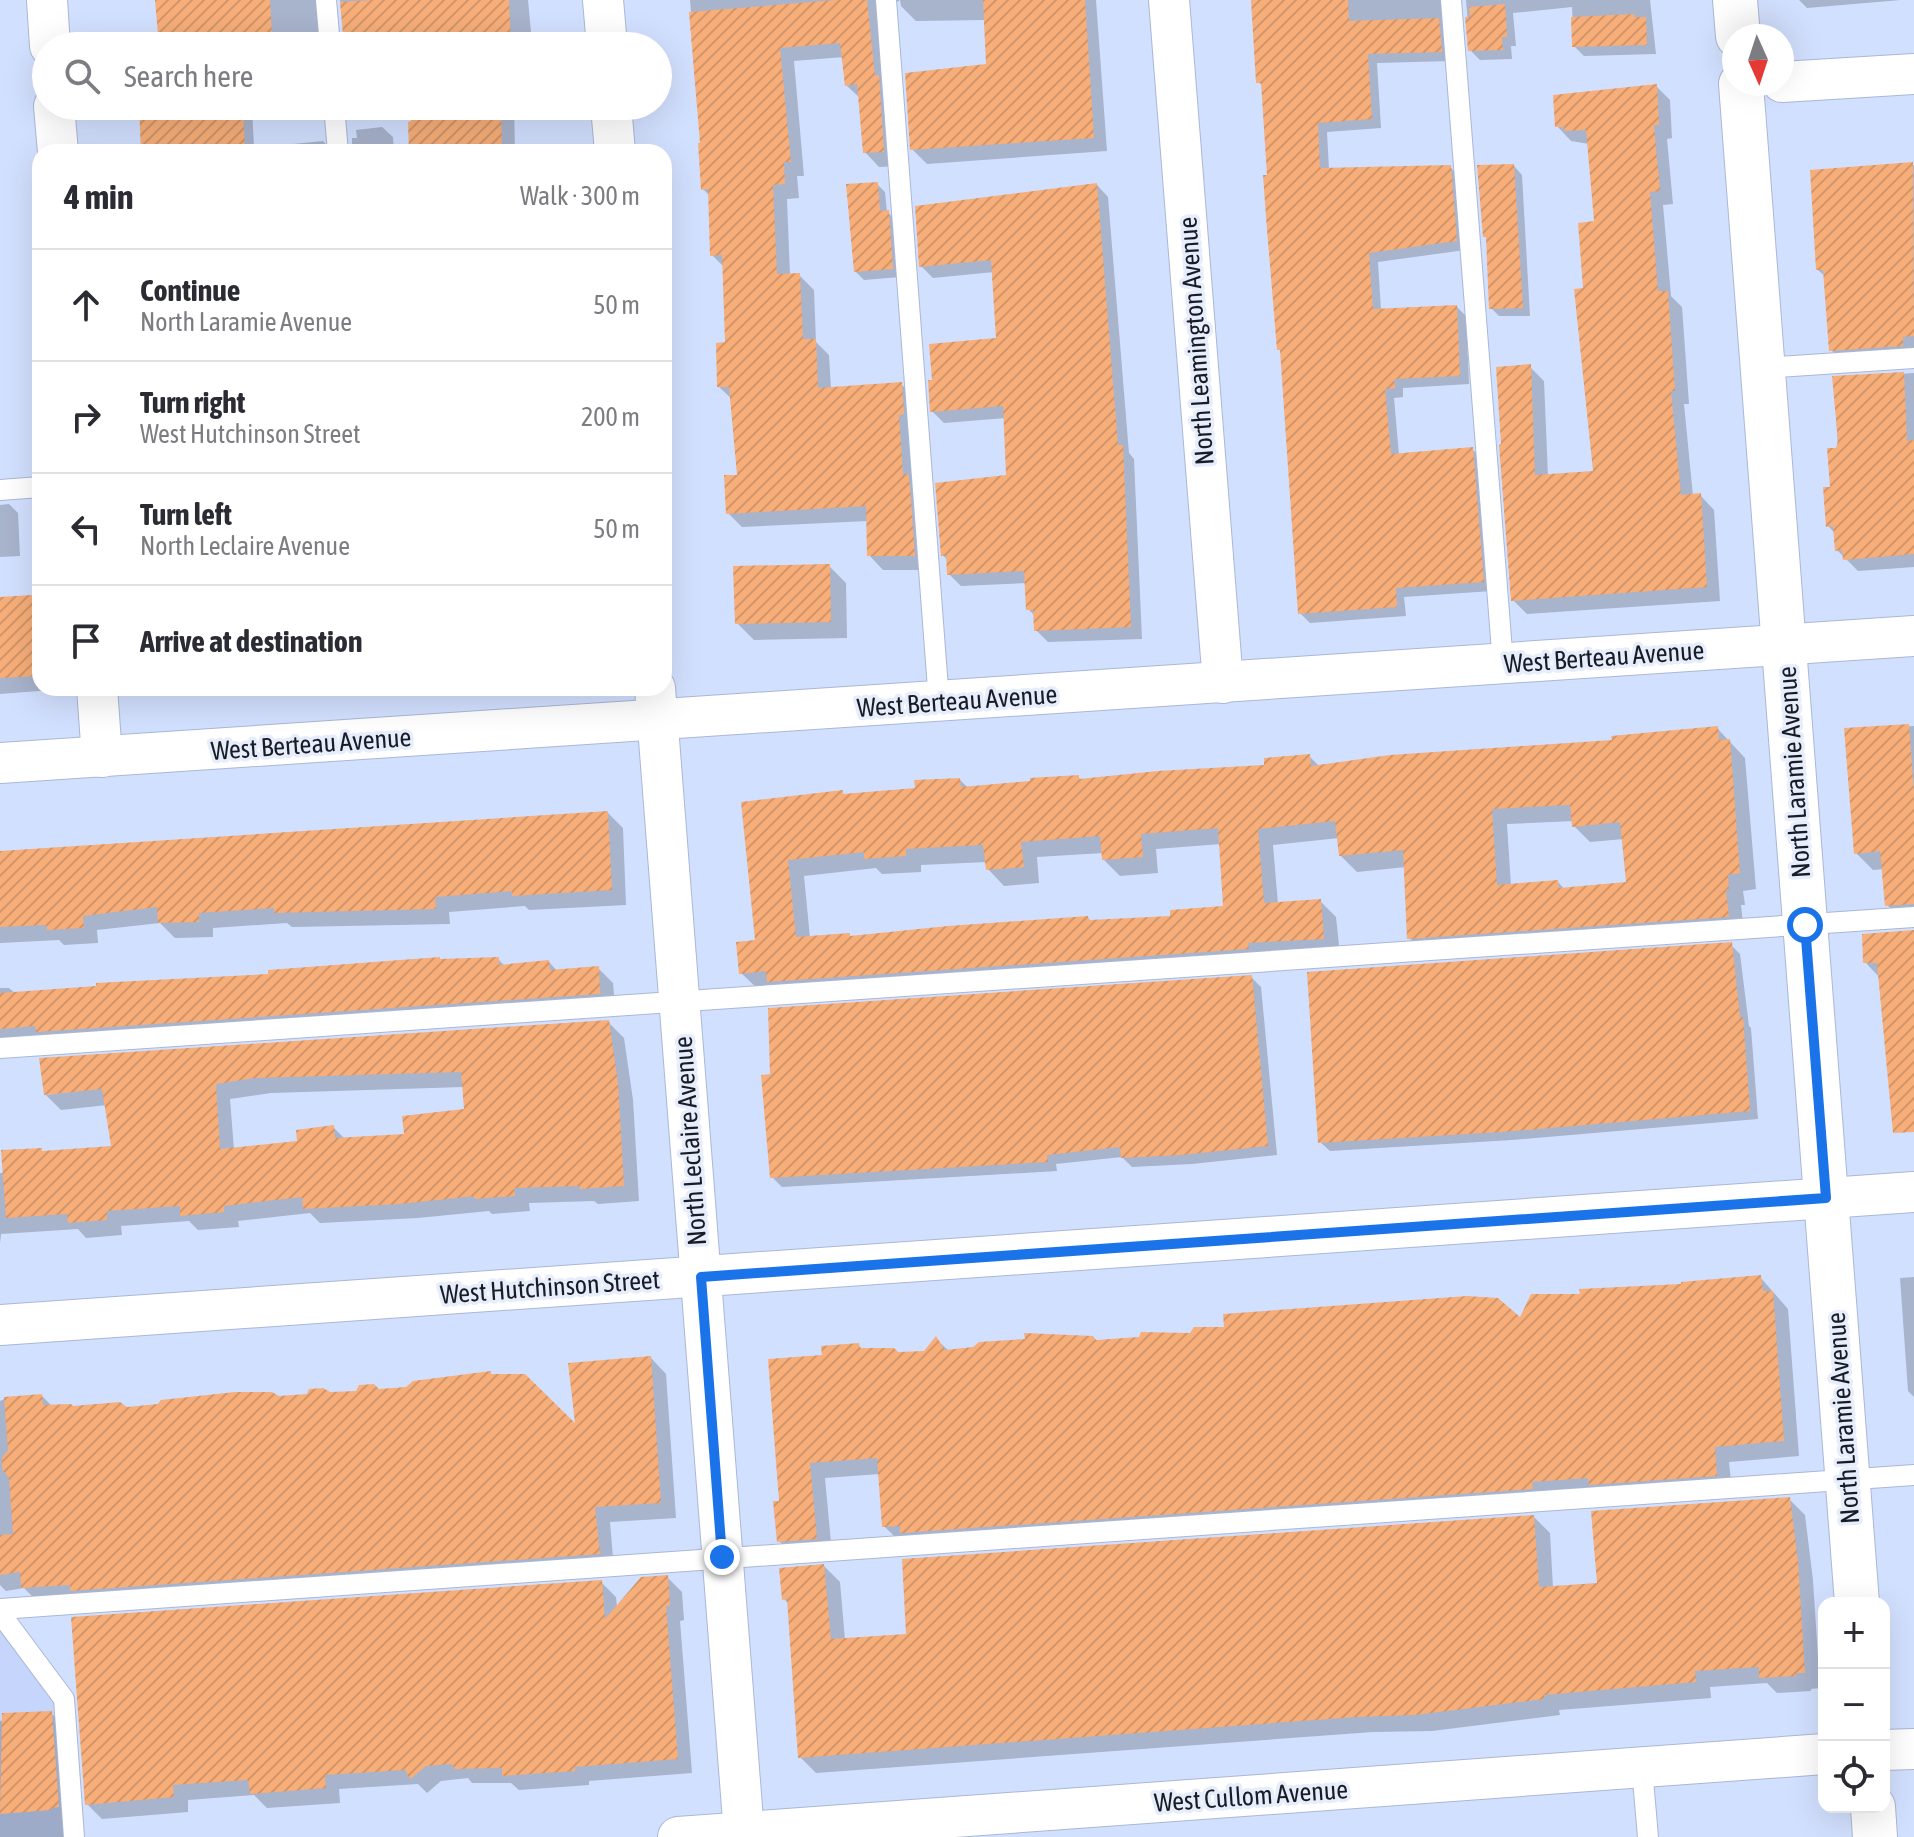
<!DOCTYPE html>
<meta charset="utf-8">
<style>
:root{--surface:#fff;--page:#f2f2f3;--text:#2b2b33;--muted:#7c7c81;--line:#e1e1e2}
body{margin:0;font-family:"Asap Condensed",sans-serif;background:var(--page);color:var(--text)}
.controls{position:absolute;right:24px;bottom:24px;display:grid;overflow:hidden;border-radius:16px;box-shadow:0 8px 32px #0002}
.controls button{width:72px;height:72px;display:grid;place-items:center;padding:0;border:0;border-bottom:2px solid var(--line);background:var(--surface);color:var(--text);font:40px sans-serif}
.compass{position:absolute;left:1722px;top:24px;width:72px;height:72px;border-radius:50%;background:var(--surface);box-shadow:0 8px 32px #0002;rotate:177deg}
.stop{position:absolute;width:24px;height:24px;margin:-18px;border:6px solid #1a73e8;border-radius:50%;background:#fff}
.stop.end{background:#1a73e8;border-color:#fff;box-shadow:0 2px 8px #0008}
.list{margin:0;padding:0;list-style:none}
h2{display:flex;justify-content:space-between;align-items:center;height:104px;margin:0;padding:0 32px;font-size:34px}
h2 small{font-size:26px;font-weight:400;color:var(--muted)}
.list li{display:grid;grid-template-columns:52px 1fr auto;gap:24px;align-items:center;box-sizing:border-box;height:112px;padding:0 32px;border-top:2px solid var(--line)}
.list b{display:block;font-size:30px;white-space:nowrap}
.list p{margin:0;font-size:26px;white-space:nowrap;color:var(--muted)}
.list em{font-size:26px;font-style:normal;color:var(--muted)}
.icon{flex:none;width:44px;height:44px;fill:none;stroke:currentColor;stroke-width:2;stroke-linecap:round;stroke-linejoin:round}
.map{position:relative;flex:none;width:1914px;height:1837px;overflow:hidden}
.search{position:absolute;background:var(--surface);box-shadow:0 8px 32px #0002;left:32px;top:32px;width:640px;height:88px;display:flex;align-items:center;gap:20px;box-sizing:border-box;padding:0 28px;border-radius:44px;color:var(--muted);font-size:30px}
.panel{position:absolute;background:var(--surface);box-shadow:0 8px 32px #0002;left:32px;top:144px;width:640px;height:552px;border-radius:24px}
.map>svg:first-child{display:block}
.built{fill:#c5d5fb}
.shadow{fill:#0003;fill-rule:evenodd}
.building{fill:url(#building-hatch);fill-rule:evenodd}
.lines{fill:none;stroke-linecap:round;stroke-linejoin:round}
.lane-casing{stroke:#aab7d5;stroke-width:22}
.street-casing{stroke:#aab7d5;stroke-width:42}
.secondary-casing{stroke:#aab7d5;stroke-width:46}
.lane{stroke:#fff;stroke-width:20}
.street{stroke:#fff;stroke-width:40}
.secondary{stroke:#fff;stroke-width:44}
.route{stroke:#1a73e8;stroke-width:10}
.labels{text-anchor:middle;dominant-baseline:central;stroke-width:7;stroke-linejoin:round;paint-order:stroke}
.street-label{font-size:26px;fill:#181c27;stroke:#e7edfa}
</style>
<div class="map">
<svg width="1914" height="1837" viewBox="0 0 1914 1837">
<defs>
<pattern id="building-hatch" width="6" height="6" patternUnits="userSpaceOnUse" patternTransform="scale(2)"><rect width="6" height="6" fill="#f7ae79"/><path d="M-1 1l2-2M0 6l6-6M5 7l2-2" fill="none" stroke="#d39569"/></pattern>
</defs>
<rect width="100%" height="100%" fill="#d2e0ff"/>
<polygon class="built" points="0,1623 58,1701 70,1837 0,1837"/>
<g class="shadow">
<polygon points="157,0 328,0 326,46 161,46"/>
<polygon points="340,0 387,0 392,46 345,46"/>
<polygon points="433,0 528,0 531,32 523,32 524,46 436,46"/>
<polygon points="690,0 1096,0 1107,151 927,164 912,149 988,66 986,20 916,21 901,6 900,0 888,8 898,166 879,167 865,152 860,98 846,85 844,57 794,61 804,176 797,176 799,198 787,199 790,276 800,276 814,290 816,342 829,355 831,389 901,384 916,399 928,570 883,570 869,555 868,521 742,527 728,513 739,477 732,399 719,387 727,344 724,267 712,255 710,196 703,189 702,145"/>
<polygon points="1252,0 1452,0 1451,61 1377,63 1381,128 1327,132 1329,169 1450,167 1460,177 1465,250 1378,262 1381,311 1457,307 1466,316 1469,384 1403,388 1403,397 1394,398 1399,455 1472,449 1482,459 1492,591 1404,597 1406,616 1310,623 1300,613 1282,352 1279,349 1264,87 1258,82"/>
<polygon points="1466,0 1650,0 1656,54 1584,56 1574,46 1572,7 1513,13 1516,46 1511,46 1512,59 1480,60 1470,50"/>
<polygon points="1799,0 1901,0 1807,8"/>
<polygon points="1656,86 1670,100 1672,138 1667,139 1673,204 1663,205 1671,296 1682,307 1689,404 1684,404 1693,496 1700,495 1714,510 1720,601 1527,614 1513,600 1530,367 1544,381 1548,476 1595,472 1586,290 1596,223 1589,144 1571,141 1557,126"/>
<polygon points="140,106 252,106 254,148 323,141 333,152 143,152"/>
<polygon points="440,106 514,106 515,152 448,152"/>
<polygon points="382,127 393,137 394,152 352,152 352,138 357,138 356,130"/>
<polygon points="1914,165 1914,357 1844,362 1831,350 1826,277 1818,270 1812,172"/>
<polygon points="1514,166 1522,175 1530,316 1499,316 1491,308 1488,240 1485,236"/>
<polygon points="877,184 885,192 887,212 896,220 900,277 864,280 856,272"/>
<polygon points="1097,185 1108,197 1129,453 1134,459 1142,639 1048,642 1036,630 1036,617 1028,609 1027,583 961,586 949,574 948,561 943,555 1008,477 1006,418 944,423 932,411 999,340 994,272 933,278 921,266"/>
<polygon points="1914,373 1914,567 1858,571 1837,550 1835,533 1828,526 1838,450 1834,378"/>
<polygon points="9,504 18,513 20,556 0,557 0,505"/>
<polygon points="829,566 846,583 847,638 754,640 737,623"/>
<polygon points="31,597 40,606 40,688 52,688 52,690 0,694 0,599"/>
<polygon points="1914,726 1914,922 1905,922 1887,905 1884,869 1873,870 1856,853 1847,730"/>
<path d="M 1717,728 L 1745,758 L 1756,889 L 1743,891 L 1745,905 L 1741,905 L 1744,932 L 1426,954 L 1409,938 L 1406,867 L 1357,872 L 1340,855 L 1339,838 L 1273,845 L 1278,904 L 1320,901 L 1336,917 L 1340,955 L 758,989 L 741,973 L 757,942 L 743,803 L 842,792 L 845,796 L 917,790 L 960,780 L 968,788 L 1078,777 L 1082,781 L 1267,767 L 1309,756 L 1319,766 L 1614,742 ZM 1574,821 L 1574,826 L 1590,842 L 1624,839 L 1628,884 L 1565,890 L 1558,882 L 1511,886 L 1507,824 ZM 1221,844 L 1226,908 L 1172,918 L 1092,922 L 1088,918 L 852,938 L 810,938 L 804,876 L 876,868 L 882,874 L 921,872 L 921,865 L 987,862 L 988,869 L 1004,886 L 1039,883 L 1037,857 L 1103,853 L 1104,860 L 1120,876 L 1158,873 L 1156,849 Z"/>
<polygon points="608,813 623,828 626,905 529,910 525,906 449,912 450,924 292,927 287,923 213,928 213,937 175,938 160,923 97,930 98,943 64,945 59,940 0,943 0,853"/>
<polygon points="1914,932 1914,1124 1881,979 1865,962"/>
<polygon points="1731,945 1740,954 1749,1026 1751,1028 1758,1119 1512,1140 1330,1151 1320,1142"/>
<polygon points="498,959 505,966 549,962 558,972 598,968 613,983 615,1008 0,1044 0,988 9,988 16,994"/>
<polygon points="1251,977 1261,987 1277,1155 1192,1164 1132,1167 1122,1157 1056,1164 1057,1171 782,1187 772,1177"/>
<path d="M 608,1022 L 624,1038 L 633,1100 L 639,1201 L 598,1204 L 594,1201 L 529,1203 L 530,1211 L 492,1214 L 489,1211 L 418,1218 L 320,1223 L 310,1213 L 238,1221 L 239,1227 L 198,1230 L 189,1221 L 121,1226 L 122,1235 L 86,1238 L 78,1229 L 1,1234 L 0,1244 L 0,1173 L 5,1173 L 41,1150 L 45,1153 L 113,1147 L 107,1105 L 61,1110 L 46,1095 ZM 464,1087 L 466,1110 L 407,1136 L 345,1139 L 333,1127 L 299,1143 L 234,1150 L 230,1099 L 271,1093 Z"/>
<polygon points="1760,1277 1788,1309 1799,1456 1729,1462 1732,1491 900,1542 884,1526 880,1474 825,1478 832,1554 795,1556 779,1541 782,1503 824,1356 858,1345 863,1350 897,1354 925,1353 936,1339 949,1351 1191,1335 1521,1320 1582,1295"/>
<polygon points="1914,1277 1914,1397 1908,1391 1900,1278"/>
<polygon points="651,1358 666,1374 676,1518 610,1522 614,1569 38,1602 24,1588 6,1591 0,1585 0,1401 4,1399 42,1396 53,1407 126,1409 379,1391 492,1376 578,1428"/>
<polygon points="1789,1499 1805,1515 1813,1580 1820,1688 1811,1689 1811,1691 1777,1693 1767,1683 1710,1687 1711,1698 1559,1710 1560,1715 1432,1731 1373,1732 816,1773 800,1757 789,1604 784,1599 824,1566 840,1582 845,1640 908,1636 1534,1517 1550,1533 1553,1588 1597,1585 1597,1555"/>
<polygon points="667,1577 682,1592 684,1620 680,1621 692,1773 589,1781 589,1785 519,1790 511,1783 472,1783 468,1778 441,1781 427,1793 418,1784 339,1789 340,1803 267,1808 254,1795 188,1800 188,1812 102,1819 87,1804 601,1582 616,1597 617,1608"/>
<polygon points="51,1713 72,1734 72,1837 0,1837 0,1721"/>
</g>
<g class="building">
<polygon points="155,0 270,0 272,38 159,46"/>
<polygon points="372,0 509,0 511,46 344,46 340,2"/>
<polygon points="836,0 867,0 875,76 879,75 884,152 863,153 857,84 845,86 840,43 780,48 791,162 784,162 785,184 773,185 777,274 800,273 803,339 816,339 818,388 902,382 904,414 899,415 903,474 908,474 910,486 915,556 867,556 866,506 726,514 724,475 737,475 729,387 717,387 716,343 725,342 722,255 710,256 708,189 701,190 698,143 700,143 689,12"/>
<polygon points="983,0 1085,0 1094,138 910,150 905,73 986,64"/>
<polygon points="1251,0 1348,0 1349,21 1439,18 1442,52 1368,54 1372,119 1318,123 1320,168 1451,165 1457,241 1369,253 1373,309 1457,305 1460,376 1394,379 1395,388 1385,389 1391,454 1473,447 1484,582 1396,588 1397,607 1298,614 1280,350 1277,350 1266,217 1263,175 1267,175 1261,83 1256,83"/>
<polygon points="1505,4 1507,37 1502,37 1503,50 1468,51 1465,17 1470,17 1469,7"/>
<polygon points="1634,14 1634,17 1646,17 1647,45 1572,47 1571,17"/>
<polygon points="1657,84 1659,125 1654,125 1660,191 1650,192 1658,291 1668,291 1675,391 1671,391 1681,495 1701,493 1707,587 1511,601 1499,445 1501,444 1496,367 1531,364 1535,475 1593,471 1574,289 1583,288 1578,223 1594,221 1586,130 1565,131 1564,127 1555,127 1553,95"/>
<polygon points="139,106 243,106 245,152 141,152"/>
<polygon points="410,106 501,106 502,152 409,152 408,122 411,121"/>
<polygon points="1913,162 1914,336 1903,337 1903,346 1829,351 1823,270 1816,270 1810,170"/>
<polygon points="1514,164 1523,308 1489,309 1486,237 1483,237 1477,165"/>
<polygon points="878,182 880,211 889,210 893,269 854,272 846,184"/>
<polygon points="1097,183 1118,445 1123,445 1131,627 1034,631 1033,610 1026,610 1024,571 947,575 946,556 941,556 935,483 1006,475 1003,406 930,412 928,380 932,380 929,344 996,338 991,260 919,267 915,206"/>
<polygon points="1904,372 1907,441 1914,440 1914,554 1843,560 1842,550 1835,551 1833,526 1826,527 1823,487 1830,487 1827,448 1836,448 1838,441 1832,376"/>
<polygon points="830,564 831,622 735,624 733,566"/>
<polygon points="32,595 37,676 0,678 0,597"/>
<polygon points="1909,724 1914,793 1914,904 1885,906 1880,851 1854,854 1844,728"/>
<path d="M 1718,726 L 1719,740 L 1730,739 L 1740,873 L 1728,875 L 1729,889 L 1726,889 L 1729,917 L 1407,939 L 1403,850 L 1339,856 L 1335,821 L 1258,829 L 1264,903 L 1321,899 L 1324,939 L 1248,943 L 1249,949 L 767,982 L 766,971 L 739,974 L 736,942 L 755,940 L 741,802 L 843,790 L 843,794 L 915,788 L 914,780 L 960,778 L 961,787 L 1030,781 L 1030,778 L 1079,775 L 1079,779 L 1158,771 L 1264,765 L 1264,758 L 1310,754 L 1311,766 L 1390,755 L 1612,740 L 1611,736 ZM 1570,805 L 1572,827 L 1620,822 L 1626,882 L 1559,888 L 1558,880 L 1497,885 L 1492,809 ZM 1218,828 L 1223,906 L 1170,910 L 1170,916 L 1089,920 L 1088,916 L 948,926 L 850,936 L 850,933 L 796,937 L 788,860 L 864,852 L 864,859 L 906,856 L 906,849 L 983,845 L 986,870 L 1024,867 L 1021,842 L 1100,836 L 1102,860 L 1143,857 L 1141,834 Z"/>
<polygon points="608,811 612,890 512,896 512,891 435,897 436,909 274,913 274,908 199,913 199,922 158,923 157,907 83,916 84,928 47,930 46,925 0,927 0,851"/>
<polygon points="1914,930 1914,1132 1893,1133 1877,963 1863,963 1862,934"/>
<polygon points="1732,942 1740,1017 1743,1017 1750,1111 1502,1132 1318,1143 1307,972"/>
<polygon points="440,957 440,959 499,957 499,965 549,960 550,970 599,966 600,994 36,1032 35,1026 0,1029 0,993 96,986 96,983 268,974 268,970"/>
<polygon points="1252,975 1268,1146 1181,1155 1121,1158 1120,1147 1047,1155 1048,1162 770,1178 761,1075 770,1074 768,1008"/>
<path d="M 609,1020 L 618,1083 L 624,1186 L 580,1189 L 580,1186 L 514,1188 L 515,1196 L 474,1199 L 474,1196 L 401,1204 L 303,1209 L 302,1197 L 224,1206 L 224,1212 L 180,1216 L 180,1206 L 107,1211 L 107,1220 L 68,1223 L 67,1214 L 6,1218 L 1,1150 L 42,1148 L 42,1151 L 111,1146 L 102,1089 L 44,1095 L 39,1058 ZM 461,1072 L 464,1109 L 402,1116 L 404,1134 L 335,1138 L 334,1125 L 296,1130 L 297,1141 L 220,1149 L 216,1084 L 255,1078 Z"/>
<polygon points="1761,1275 1763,1291 1773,1291 1784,1441 1715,1447 1717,1476 1589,1485 1588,1478 1532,1482 1533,1489 900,1533 900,1526 882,1527 877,1458 810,1463 817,1539 777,1542 773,1501 779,1501 768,1359 822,1355 821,1346 859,1343 860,1348 894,1348 898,1352 924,1351 936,1336 945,1350 973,1347 979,1342 1025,1339 1024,1333 1093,1336 1096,1340 1139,1337 1141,1332 1190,1333 1194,1327 1224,1327 1223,1314 1467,1296 1498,1298 1520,1317 1531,1294 1580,1294 1579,1289 1681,1284 1681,1282"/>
<polygon points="651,1356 661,1503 595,1507 600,1554 70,1591 70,1585 21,1588 20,1572 0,1575 0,1535 13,1534 9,1478 2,1469 2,1458 8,1450 4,1397 42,1394 43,1405 71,1404 73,1406 120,1402 127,1407 158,1404 161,1400 235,1392 272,1392 279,1396 307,1394 309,1389 323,1388 330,1392 356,1391 359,1385 374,1384 379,1389 406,1387 413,1381 491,1371 491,1374 525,1374 575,1423 568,1363"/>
<polygon points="1790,1497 1798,1562 1805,1673 1796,1673 1796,1676 1759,1678 1759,1667 1695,1671 1696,1682 1544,1695 1544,1699 1415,1715 1356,1717 798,1758 787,1599 782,1600 779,1568 824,1564 831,1639 906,1634 902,1559 1534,1515 1539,1587 1597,1583 1591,1511"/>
<polygon points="668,1575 670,1606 666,1606 678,1759 575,1767 575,1771 502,1776 502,1768 455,1769 451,1764 426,1766 410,1779 405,1770 325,1775 326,1788 250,1794 248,1780 173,1785 174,1797 85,1805 71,1617 602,1580 605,1619 641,1577"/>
<polygon points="52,1711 59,1807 51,1808 51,1810 0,1814 2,1713"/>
</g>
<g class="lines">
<defs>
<g id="lane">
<polyline points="326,0 330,46"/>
<polyline points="886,0 939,702"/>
<polyline points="1451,0 1503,664"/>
<polyline points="334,106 338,152"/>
<polyline points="1763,368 1914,358"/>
<polyline points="0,490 40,487"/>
<polyline points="0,1048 1914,917"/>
<polyline points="0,1609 1914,1475"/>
<polyline points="0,1613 64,1699 74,1837"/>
<polyline points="1642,1768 1648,1837"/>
</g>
<g id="street">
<polyline points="47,0 50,46"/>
<polyline points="603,0 607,46"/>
<polyline points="1169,0 1223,683"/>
<polyline points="1782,82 1914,74"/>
<polyline points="54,106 58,152"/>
<polyline points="611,106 615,152"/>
<polyline points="97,688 102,757"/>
<polyline points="655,688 744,1833"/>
<polyline points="0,763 1914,636"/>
<polyline points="0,1325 1914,1192"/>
<polyline points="1884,1750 1914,1749"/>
<polyline points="678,1837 1824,1754"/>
</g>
<g id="secondary">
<polyline points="1735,0 1738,36"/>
<polyline points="1741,84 1857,1603"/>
<polyline points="1873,1807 1875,1837"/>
</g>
</defs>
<use href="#lane" class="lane-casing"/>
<use href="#street" class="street-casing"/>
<use href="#secondary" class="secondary-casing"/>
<use href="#lane" class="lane"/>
<use href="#street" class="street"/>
<use href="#secondary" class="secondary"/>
</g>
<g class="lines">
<polyline class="route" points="722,1557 701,1277 1826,1198 1805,925"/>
</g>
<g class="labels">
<g class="street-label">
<text transform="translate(1196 341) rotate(-94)">North Leamington Avenue</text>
<text transform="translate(1604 657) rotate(-4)">West Berteau Avenue</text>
<text transform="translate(957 701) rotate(-4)">West Berteau Avenue</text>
<text transform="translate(311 744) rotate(-4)">West Berteau Avenue</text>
<text transform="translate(1794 772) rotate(-94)">North Laramie Avenue</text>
<text transform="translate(690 1141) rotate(-94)">North Leclaire Avenue</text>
<text transform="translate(550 1287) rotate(-4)">West Hutchinson Street</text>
<text transform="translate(1843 1418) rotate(-94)">North Laramie Avenue</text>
<text transform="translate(1251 1796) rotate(-4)">West Cullom Avenue</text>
</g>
</g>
</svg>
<div class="controls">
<button>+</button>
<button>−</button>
<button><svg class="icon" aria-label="locate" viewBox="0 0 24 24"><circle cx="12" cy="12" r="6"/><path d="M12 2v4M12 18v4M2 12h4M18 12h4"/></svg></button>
</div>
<svg class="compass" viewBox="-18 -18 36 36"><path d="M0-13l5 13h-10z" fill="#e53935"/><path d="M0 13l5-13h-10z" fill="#7c7c81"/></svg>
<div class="stop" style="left:1805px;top:925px"></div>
<div class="stop end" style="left:722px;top:1557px"></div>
<div class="search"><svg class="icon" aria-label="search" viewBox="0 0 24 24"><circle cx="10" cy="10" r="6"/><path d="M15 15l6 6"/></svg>Search here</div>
<section class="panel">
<h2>4 min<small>Walk · 300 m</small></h2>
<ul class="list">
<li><svg class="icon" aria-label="ahead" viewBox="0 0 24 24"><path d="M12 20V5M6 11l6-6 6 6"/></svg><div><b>Continue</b><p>North Laramie Avenue</p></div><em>50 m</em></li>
<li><svg class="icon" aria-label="right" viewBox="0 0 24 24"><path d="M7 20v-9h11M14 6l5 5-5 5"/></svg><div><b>Turn right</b><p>West Hutchinson Street</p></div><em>200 m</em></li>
<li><svg class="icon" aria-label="left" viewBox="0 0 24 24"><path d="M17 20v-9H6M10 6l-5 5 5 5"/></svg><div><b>Turn left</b><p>North Leclaire Avenue</p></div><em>50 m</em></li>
<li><svg class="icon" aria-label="arrive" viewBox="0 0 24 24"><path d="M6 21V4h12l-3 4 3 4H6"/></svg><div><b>Arrive at destination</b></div></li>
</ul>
</section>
</div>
